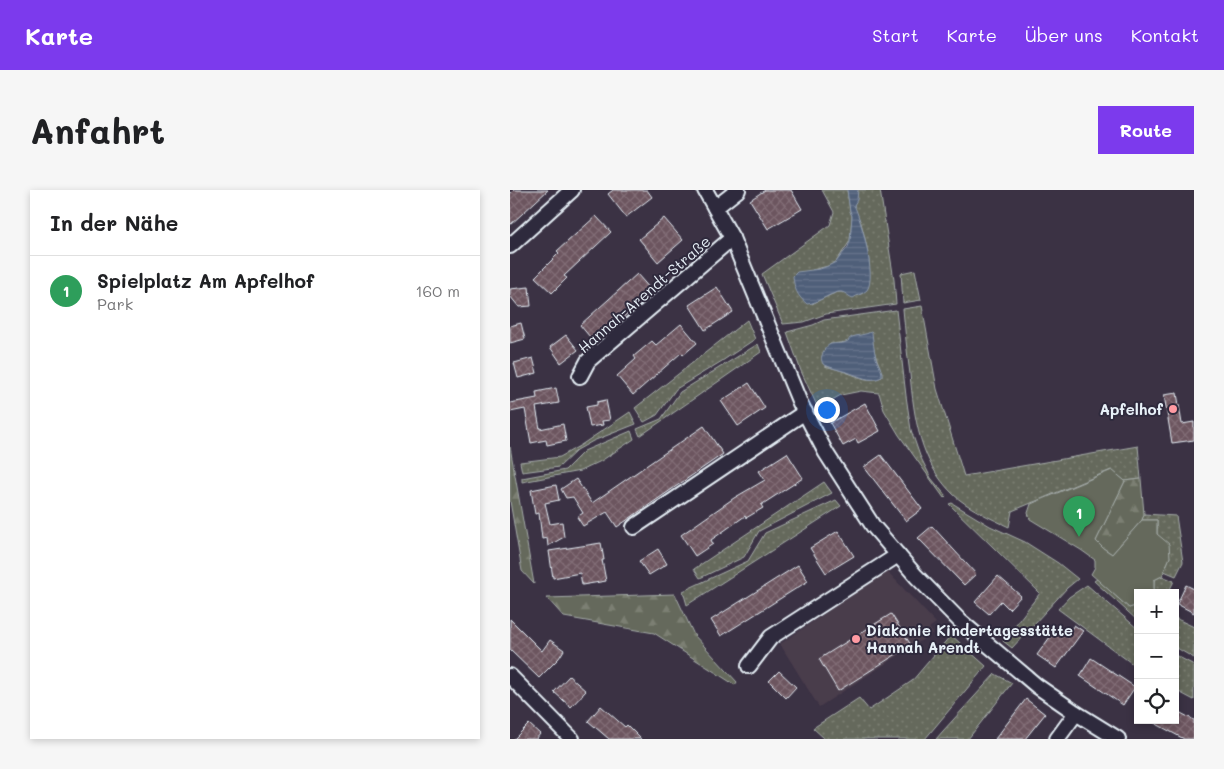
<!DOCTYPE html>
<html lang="de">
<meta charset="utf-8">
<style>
:root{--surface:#fff;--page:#f6f6f6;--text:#202124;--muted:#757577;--line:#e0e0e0;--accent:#7c3aed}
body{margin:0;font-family:Mali,sans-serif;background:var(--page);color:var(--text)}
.controls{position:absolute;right:15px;bottom:15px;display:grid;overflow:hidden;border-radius:0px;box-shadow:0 2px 8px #0003}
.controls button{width:45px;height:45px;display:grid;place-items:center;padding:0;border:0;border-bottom:1px solid var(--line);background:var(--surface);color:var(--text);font:25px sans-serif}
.you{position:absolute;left:316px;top:219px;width:18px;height:18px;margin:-12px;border:4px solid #fff;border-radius:50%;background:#1a73e8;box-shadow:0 0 0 8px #1a73e833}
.badge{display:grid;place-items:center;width:32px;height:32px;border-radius:50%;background:var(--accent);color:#fff;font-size:16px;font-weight:700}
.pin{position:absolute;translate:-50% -41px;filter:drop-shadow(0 1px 2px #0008)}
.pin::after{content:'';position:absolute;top:26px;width:18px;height:15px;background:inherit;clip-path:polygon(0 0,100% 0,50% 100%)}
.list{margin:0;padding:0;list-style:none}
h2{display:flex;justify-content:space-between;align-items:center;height:65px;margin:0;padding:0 20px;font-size:21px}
h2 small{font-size:16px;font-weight:400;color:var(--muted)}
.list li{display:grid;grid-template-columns:32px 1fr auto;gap:15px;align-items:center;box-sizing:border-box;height:70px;padding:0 20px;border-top:1px solid var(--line)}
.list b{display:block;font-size:19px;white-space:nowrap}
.list p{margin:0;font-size:16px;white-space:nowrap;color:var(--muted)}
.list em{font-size:16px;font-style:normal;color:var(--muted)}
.icon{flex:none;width:28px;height:28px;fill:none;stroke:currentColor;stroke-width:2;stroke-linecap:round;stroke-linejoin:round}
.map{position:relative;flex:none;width:684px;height:549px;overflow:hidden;border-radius:0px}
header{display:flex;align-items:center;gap:30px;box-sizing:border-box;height:70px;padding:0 25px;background:var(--accent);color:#fff}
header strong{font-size:24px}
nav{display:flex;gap:28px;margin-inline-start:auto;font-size:18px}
.intro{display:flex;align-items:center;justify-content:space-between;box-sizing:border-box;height:120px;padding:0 30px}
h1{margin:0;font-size:35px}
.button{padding:12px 22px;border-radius:0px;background:var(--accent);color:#fff;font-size:18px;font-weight:700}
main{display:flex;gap:30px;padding:0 30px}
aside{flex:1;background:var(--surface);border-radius:0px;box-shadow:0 2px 8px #0003}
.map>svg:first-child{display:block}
.built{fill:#4a3c4c}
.grass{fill:url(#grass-dots);stroke:#a6adaa;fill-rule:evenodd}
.forest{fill:url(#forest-firs);stroke:#a6adaa}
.park{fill:#65695b;stroke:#a6adaa}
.water{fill:url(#water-rules);stroke:#8c99ac}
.building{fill:url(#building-cross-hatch);stroke:#e8f1f8}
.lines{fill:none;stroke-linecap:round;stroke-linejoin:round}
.minor-casing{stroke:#e8f1f8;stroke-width:18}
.minor{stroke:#2f2a3d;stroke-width:14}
.poi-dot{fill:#ff9aa2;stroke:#2f2a3d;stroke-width:2}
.labels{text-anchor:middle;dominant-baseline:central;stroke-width:4;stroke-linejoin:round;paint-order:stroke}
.street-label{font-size:15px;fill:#e8f1f8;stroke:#2f2a3d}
.poi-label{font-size:15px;font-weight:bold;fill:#e8f1f8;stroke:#2f2a3d;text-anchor:end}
</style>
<header>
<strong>Karte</strong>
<nav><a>Start</a><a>Karte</a><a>Über uns</a><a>Kontakt</a></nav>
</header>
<div class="intro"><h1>Anfahrt</h1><a class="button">Route</a></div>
<main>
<aside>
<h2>In der Nähe<small></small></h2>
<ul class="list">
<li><span class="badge" style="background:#2e9e5b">1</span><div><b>Spielplatz Am Apfelhof</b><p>Park</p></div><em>160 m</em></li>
</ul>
</aside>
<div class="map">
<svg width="684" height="549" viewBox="0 0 684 549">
<defs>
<pattern id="grass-dots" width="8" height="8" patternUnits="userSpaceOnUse" patternTransform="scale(1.25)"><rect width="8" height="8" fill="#65695b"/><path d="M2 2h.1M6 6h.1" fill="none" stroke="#7b7f73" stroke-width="1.8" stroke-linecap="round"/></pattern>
<pattern id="forest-firs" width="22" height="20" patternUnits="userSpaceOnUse" patternTransform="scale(1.25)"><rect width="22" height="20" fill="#65695b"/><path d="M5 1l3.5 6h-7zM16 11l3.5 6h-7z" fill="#7b7f73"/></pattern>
<pattern id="water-rules" width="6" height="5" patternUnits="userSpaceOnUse" patternTransform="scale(1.25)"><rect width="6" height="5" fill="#4f5e79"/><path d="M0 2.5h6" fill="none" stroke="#68768d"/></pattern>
<pattern id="building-cross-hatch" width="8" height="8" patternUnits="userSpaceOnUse" patternTransform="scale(1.25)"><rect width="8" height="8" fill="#6c545e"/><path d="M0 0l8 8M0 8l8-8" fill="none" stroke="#816d76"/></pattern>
</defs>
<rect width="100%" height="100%" fill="#3b3244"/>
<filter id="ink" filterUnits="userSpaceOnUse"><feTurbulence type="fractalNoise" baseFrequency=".02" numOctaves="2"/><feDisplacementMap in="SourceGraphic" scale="10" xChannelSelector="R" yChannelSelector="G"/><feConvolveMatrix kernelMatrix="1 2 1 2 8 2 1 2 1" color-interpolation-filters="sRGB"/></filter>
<g filter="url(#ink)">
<polygon class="built" points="377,381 426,433 419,438 423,443 309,517 270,454"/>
<g class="grass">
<path d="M 312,0 L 337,0 L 340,21 L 342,26 L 340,51 L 326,72 L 318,76 L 302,80 L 302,114 C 308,111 325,102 330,102 C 338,102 346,108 353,103 C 367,92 355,47 351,33 C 349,29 344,17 344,15 C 344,10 348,5 348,0 L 370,0 L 384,90 L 386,114 L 316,124 L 294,132 L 273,134 L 252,84 L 320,35 L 324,22 Z"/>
<polygon points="405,80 411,110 393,113 391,83"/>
<path d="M 412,116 L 427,199 L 454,286 L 628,256 L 631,289 L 615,291 L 601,280 L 502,321 L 499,337 C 482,329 456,317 443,304 C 410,272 404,228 400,184 C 397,162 395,141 393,119 Z"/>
<path d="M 386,120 L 396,206 L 401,240 L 410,266 L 421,288 L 436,306 L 434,308 L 389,245 L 374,220 L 369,203 L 351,201 L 331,205 L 308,218 L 291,181 L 277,142 L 303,135 L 314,130 ZM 359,143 L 366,167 L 370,177 L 372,187 C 359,193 350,187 338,183 C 330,180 322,178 315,176 C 310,165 312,163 320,154 L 337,152 L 343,147 L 354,145 Z"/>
<polygon points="237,130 245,149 212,171 166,199 147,225 134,232 125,218"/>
<polygon points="248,154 251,162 130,246 127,239 151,229 170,202"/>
<polygon points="120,222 126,234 83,251 67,260 49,277 12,282 10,272 50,267 71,255"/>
<polygon points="121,241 124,249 91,271 70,281 12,292 12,288 55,280 74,261"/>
<polygon points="314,292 322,303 249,341 234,367 190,388 184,379"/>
<polygon points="326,310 331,316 177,415 173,401 238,371 255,343"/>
<polygon points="442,313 480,336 515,352 548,373 568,389 557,398 502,458 493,451 530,403 439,314"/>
<polygon points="634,324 666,326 673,372 666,386 654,381 660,367 647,344 647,330 632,330"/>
<polygon points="652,386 664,391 658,403 643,403 644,399 644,390"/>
<polygon points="587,389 619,418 628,415 628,431 584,391"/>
<polygon points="577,395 628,439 628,478 548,419 559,407"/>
<polygon points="665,428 684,437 684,468 665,457"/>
<polygon points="441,445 476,476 415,549 315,549 303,538 349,508 359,520 402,491"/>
<polygon points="665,465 684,475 684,510 665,500"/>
<polygon points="485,484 502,493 458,549 426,549 433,541"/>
</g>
<g class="forest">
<polygon points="0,257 24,394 12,381 0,311"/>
<polygon points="631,289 634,324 632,330 602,364 593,358 586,351 615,291"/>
<polygon points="165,404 184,445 227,492 225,495 144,443 54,427 37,408"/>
</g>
<polygon class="park" points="602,280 615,291 586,351 593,358 602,364 632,330 647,330 647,344 659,354 660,367 652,386 644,390 644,399 643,403 628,403 628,415 619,418 581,384 585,377 585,370 571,360 520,329 518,323 521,314"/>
<g class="water">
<path d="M 337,0 L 348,0 L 347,10 L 344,15 C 351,29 367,87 357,100 C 353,104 347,105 343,108 C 339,107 336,103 332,102 C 324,100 307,114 297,114 C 287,106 284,98 283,86 L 287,82 L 310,79 L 318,76 L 326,72 L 338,57 L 340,51 L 342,26 L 340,21 Z"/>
<path d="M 361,142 L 362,143 C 363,151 364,160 366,168 C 368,175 373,180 372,187 C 359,193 350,186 337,182 C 329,180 321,178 313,174 C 311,170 311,167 313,163 C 318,149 327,156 336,152 C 342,149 336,150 342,147 C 347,145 355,145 361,142 Z"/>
</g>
<g class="building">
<polygon points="4,0 38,0 0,35 0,4"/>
<polygon points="103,0 137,0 142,7 116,27 98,4"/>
<polygon points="255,0 281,0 292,19 258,39 240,10"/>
<polygon points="86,26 101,42 54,86 57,88 42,103 25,87 49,63 47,61"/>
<polygon points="154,28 173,50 148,72 129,49"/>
<polygon points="127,84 142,101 85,153 70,135"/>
<polygon points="19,97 21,116 9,117 0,106 0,99"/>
<polygon points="207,97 223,122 195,140 179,115"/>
<polygon points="11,133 15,149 0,153 0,136"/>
<polygon points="171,134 187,153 173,165 171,163 123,205 107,186 126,169 124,166 142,151 146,155"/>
<polygon points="56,145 68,160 51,173 40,157"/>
<polygon points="23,168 27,183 8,188 4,173"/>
<polygon points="239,193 255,218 228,236 211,211"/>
<polygon points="46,198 49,213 26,217 30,239 53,234 56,251 37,255 36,250 21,253 15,219 0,222 0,213 27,208 26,202"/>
<polygon points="667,203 672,234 684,232 684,250 662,253 654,205"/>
<polygon points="96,210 100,230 92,231 93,235 80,237 76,217 87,215 87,212"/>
<polygon points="355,213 370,241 348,253 346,249 333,256 320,233"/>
<polygon points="194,236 213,264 107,337 97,322 73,336 67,327 73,323 63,307 56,308 51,299 66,289 82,313"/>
<polygon points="277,263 293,288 251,315 253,318 236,328 235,326 201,350 203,354 185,366 171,345 224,308 255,290 249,281"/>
<polygon points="371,265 412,319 396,331 354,277"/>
<polygon points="46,295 49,310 35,313 40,334 52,332 54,347 38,356 37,348 32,349 29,323 25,324 21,300"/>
<polygon points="422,336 466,384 454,395 408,348"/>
<polygon points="328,341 344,366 316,383 300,358"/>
<polygon points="91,353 94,370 92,370 96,391 72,395 70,383 43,388 39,361"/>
<polygon points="148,359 157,374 139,385 129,371"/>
<polygon points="288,375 298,391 211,446 201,430"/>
<polygon points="488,386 511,406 499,419 491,411 479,424 465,412"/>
<polygon points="676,395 684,399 684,423 667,414"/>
<polygon points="381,424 401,455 328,501 309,469"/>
<polygon points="0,429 32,461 40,450 54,460 49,468 29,488 0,460"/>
<polygon points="564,435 573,441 546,478 527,465 548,436 558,443"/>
<polygon points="581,468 625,497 613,515 570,486"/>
<polygon points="269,481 286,497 276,508 259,491"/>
<polygon points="59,486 76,501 61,517 44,502"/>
<polygon points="516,509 535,524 515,549 485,549"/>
<polygon points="91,516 115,537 117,535 131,549 99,549 78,531"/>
<polygon points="665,520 684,530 684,549 674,549 639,530 665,530"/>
<polygon points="19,534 30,544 26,549 4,549"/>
</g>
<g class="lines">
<defs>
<g id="minor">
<polyline points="195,0 222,48 290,213 316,263 363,336 406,386 450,431 527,496 566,523 608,549"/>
<polyline points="205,18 228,0"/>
<polyline points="0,56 62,0"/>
<polyline points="70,186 78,171 85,165 222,48"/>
<polyline points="124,337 295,222"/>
<polyline points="239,476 261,447 388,365"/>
<polyline points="0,486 62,549"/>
<polyline points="547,549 566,523"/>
</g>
</defs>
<use href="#minor" class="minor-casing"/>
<use href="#minor" class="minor"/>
</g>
</g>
<g class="poi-dot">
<circle cx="663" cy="219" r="5"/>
<circle cx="346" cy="449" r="5"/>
</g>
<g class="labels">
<g class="street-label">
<text transform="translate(134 104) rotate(-41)">Hannah-Arendt-Straße</text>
</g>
<g class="poi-label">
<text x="653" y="219">Apfelhof</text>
<text x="356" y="440" text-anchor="start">Diakonie Kindertagesstätte<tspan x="356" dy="17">Hannah Arendt</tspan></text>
</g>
</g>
</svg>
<div class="controls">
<button>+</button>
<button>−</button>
<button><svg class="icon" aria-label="locate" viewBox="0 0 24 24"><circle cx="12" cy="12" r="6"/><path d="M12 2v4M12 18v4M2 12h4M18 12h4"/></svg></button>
</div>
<div class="you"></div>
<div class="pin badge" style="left:569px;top:347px;background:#2e9e5b">1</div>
</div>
</main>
